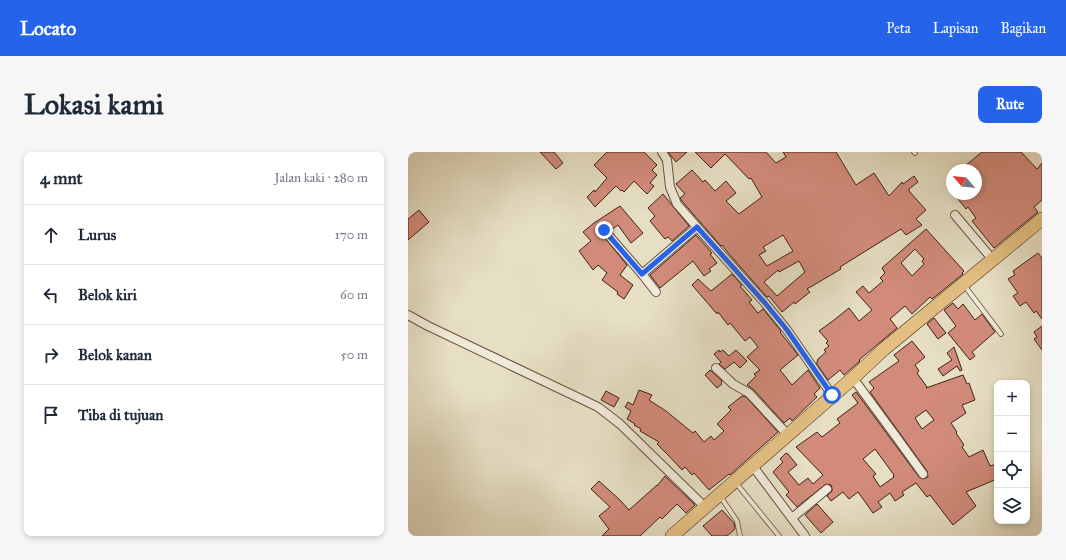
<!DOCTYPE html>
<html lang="id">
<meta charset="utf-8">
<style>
:root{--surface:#fff;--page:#f6f6f7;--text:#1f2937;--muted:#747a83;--line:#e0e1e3;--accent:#2563eb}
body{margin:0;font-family:"IM FELL Great Primer",serif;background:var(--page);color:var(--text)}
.controls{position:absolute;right:12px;bottom:12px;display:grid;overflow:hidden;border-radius:8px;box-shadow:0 2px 6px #0003}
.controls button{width:36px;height:36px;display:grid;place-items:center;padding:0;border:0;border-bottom:1px solid var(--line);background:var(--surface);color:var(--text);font:20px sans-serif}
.compass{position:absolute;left:538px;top:12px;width:36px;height:36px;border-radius:50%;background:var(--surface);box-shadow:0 2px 6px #0003;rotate:298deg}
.stop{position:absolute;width:12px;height:12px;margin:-9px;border:3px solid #2563eb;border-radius:50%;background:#fff}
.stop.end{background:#2563eb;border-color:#fff;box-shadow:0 1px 4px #0008}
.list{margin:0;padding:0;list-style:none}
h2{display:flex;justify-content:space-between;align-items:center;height:52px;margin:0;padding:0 16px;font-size:17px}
h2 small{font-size:13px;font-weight:400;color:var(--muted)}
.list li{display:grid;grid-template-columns:26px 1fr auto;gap:12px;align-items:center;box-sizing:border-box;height:60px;padding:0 16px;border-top:1px solid var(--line)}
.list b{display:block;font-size:15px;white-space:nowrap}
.list em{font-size:13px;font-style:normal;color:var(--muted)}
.icon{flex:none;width:22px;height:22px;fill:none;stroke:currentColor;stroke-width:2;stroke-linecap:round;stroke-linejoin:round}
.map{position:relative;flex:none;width:634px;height:384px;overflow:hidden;border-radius:8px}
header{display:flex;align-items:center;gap:24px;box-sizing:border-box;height:56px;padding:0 20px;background:var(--accent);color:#fff}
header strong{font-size:19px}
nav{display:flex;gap:22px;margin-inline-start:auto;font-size:14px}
.intro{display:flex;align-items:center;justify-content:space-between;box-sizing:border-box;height:96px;padding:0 24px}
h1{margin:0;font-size:28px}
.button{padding:10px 18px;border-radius:8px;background:var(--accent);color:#fff;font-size:14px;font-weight:700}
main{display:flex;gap:24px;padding:0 24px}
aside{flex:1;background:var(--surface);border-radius:8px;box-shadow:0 2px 6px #0003}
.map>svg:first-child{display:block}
.building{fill:#d28b7b;stroke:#412114;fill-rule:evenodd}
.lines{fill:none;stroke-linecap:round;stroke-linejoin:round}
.service-casing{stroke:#6a5040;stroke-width:5.5}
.minor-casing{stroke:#6a5040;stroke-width:10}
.primary-casing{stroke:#412114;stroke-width:14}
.service{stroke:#efead9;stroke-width:4}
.minor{stroke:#efead9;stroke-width:8}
.primary{stroke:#e3c082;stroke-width:13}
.route{stroke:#2563eb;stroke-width:5}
</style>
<header>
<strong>Locato</strong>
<nav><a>Peta</a><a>Lapisan</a><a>Bagikan</a></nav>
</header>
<div class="intro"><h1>Lokasi kami</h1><a class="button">Rute</a></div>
<main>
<aside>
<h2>4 mnt<small>Jalan kaki · 280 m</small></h2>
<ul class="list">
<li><svg class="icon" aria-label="ahead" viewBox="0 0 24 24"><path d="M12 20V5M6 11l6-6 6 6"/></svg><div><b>Lurus</b></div><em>170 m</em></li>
<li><svg class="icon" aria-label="left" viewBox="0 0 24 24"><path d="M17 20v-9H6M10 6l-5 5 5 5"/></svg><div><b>Belok kiri</b></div><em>60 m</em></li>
<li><svg class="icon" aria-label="right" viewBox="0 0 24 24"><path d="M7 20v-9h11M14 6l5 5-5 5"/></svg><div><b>Belok kanan</b></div><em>50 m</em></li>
<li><svg class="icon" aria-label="arrive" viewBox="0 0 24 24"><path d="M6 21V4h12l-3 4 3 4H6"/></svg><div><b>Tiba di tujuan</b></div></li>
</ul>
</aside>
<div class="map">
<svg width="634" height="384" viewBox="0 0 634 384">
<rect width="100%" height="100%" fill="#e6dfc4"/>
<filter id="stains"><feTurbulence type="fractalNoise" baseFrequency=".005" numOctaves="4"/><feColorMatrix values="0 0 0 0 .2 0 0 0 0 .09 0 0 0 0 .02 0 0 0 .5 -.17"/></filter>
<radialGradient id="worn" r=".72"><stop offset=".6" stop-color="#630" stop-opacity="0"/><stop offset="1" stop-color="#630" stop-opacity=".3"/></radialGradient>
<g class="building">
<polygon points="132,0 146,0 155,11 148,17"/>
<polygon points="199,0 236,0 249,13 244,18 249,23 242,31 246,34 239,42 226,29 216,40 214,38 213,39 208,34 187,55 179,45 186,38 187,40 199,26 186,13"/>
<polygon points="260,0 279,0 268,10"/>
<path d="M 287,0 L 358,0 L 368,11 L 378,5 L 375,0 L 428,0 L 448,33 L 466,21 L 481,44 L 494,30 L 495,32 L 506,24 L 510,30 L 501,37 L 501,39 L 518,58 L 508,67 L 514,73 L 498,83 L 493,77 L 432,115 L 433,117 L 399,137 L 402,140 L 387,152 L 386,150 L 374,160 L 361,144 L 359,145 L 321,102 L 314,93 L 313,94 L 274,49 L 272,46 L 277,42 L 268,32 L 284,18 L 295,30 L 297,28 L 307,39 L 318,29 L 328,41 L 318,49 L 331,62 L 354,45 L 343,26 L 341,27 L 317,2 L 303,16 ZM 375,83 L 385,99 L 359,114 L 351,103 L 358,99 L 355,95 ZM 391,109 L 397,120 L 369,144 L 356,130 L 370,118 L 371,120 Z"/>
<polygon points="574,0 613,0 629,17 634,11 634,48 626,55 630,60 586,96 564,69 568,66 560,55 558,57 546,42 568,42 568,18 552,18"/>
<polygon points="255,42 281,74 264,89 260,85 257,87 242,69 247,64 240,56"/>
<polygon points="212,54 235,81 223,91 210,73 203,78 198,73 195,73 192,74 191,79 219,113 212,123 225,133 216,147 209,142 210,140 194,128 199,121 190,113 185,118 171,99 183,89 175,80 186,71"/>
<polygon points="11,58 21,70 0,88 0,67"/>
<path d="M 518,77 L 556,119 L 554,121 L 555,122 L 524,147 L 522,145 L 504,162 L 497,154 L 482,167 L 489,176 L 451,208 L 452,209 L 436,223 L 432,218 L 420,228 L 408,211 L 410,210 L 409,208 L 418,200 L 416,198 L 421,194 L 418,191 L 420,189 L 411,179 L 426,168 L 441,156 L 451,169 L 464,158 L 448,140 L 455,134 L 461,141 L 475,129 L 472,126 L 477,121 L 474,116 ZM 507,97 L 516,107 L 514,109 L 516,112 L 504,124 L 493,111 Z"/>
<polygon points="288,83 304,101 302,102 309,111 301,117 303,119 296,124 285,109 252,136 242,123"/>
<polygon points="630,101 634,106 634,167 628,159 626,161 618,150 612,154 605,144 610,141 600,127 607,123 605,119"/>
<polygon points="324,122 334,133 332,134 344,148 341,150 350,161 355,157 373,179 372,180 390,203 372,218 384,233 400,218 412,236 406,242 409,245 384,269 382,266 376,271 345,237 339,233 348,224 346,222 352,218 339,205 350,195 342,185 337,189 322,171 320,173 310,160 309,162 284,133 290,127 303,139"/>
<polygon points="545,151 550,157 555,152 567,168 574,162 587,180 564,200 567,204 562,208 540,181 548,174 536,158"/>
<polygon points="526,166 538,181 530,187 519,172"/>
<polygon points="634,174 634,198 626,187 629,185 626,180"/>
<path d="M 504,189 L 517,205 L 507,213 L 511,219 L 509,221 L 519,235 L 518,236 L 555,223 L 559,232 L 561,231 L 567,248 L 554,253 L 558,261 L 543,271 L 549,280 L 548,281 L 556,293 L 554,295 L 561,305 L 575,298 L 582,314 L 589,312 L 589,327 L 558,340 L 568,354 L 545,373 L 522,343 L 519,345 L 508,331 L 494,340 L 496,343 L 487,349 L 482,341 L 470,350 L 474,355 L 465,361 L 450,340 L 441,347 L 435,340 L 423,349 L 419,344 L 424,339 L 424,336 L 423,333 L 418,332 L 389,355 L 378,343 L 381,340 L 365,320 L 375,310 L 372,307 L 378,301 L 380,302 L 389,313 L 380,320 L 391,333 L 400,326 L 405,332 L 415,323 L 388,295 L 409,280 L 414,285 L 432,271 L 429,267 L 450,251 L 444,243 L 448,240 L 511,325 L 515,327 L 520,325 L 519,319 L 462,240 L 466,236 L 461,230 L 491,209 L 486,203 ZM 518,258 L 526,268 L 514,277 L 507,266 ZM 467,297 L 486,323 L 485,324 L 486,325 L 472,335 L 465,324 L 468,322 L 455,307 Z"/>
<polygon points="546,195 554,218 552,219 549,214 535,224 530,217 544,208 539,201"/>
<polygon points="311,198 312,200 315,198 321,204 328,198 339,209 332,216 326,210 317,217 311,212 313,210 306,202"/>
<polygon points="302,218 314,229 313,230 314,232 309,236 297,223"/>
<polygon points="231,238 244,243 241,248 258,259 285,281 287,279 296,290 303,284 306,288 316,279 309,272 323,258 320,255 334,244 338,245 370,280 322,323 321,322 301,338 286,321 284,323 277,315 274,318 261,304 249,292 251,290 232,279 233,277 226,273 227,272 219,267 223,259 217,255 220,250 225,253"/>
<polygon points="198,239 211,246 206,255 193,248"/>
<polygon points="257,324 287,353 278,361 269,352 254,367 252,365 232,384 194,384 201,377 191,364 202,355 183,337 191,329 212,348 221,358 249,333 249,334"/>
<polygon points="409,352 425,370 413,381 397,363"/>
<polygon points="314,358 326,371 327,377 319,384 304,384 295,374"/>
</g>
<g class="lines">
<defs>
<g id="service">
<polyline points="506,0 507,1"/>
<polyline points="556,133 593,182"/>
<polyline points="328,331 371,384"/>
<polyline points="312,344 329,369 332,384"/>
</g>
<g id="minor">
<polyline points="254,0 259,8 262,35 269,52 289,75 357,151 379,178 424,243"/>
<polyline points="547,63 585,108"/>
<polyline points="196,78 234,122 289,75"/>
<polyline points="234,122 248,140"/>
<polyline points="0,163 20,174 190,255 212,272 297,355"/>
<polyline points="308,216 325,232 341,241 379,282"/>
<polyline points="445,226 489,286 515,322"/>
<polyline points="344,313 397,384"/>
<polyline points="384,366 419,337"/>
</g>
<polyline id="primary" points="264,384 445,226 476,197 634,67"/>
</defs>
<use href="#service" class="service-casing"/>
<use href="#minor" class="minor-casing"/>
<use href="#primary" class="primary-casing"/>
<use href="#service" class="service"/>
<use href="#minor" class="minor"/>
<use href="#primary" class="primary"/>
</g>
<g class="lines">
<polyline class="route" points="196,78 234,122 289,75 357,151 379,178 424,243"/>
</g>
<rect width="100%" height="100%" filter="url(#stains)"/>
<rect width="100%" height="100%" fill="url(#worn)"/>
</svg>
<div class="controls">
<button>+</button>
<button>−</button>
<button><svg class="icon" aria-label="locate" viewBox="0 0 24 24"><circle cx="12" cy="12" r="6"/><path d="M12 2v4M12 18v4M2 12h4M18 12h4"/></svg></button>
<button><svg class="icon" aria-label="layers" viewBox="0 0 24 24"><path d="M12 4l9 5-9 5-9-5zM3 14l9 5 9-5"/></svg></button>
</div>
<svg class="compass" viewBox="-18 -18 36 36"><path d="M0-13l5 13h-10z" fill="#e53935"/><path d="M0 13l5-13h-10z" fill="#747a83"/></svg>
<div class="stop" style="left:424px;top:243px"></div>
<div class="stop end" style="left:196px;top:78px"></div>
</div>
</main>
